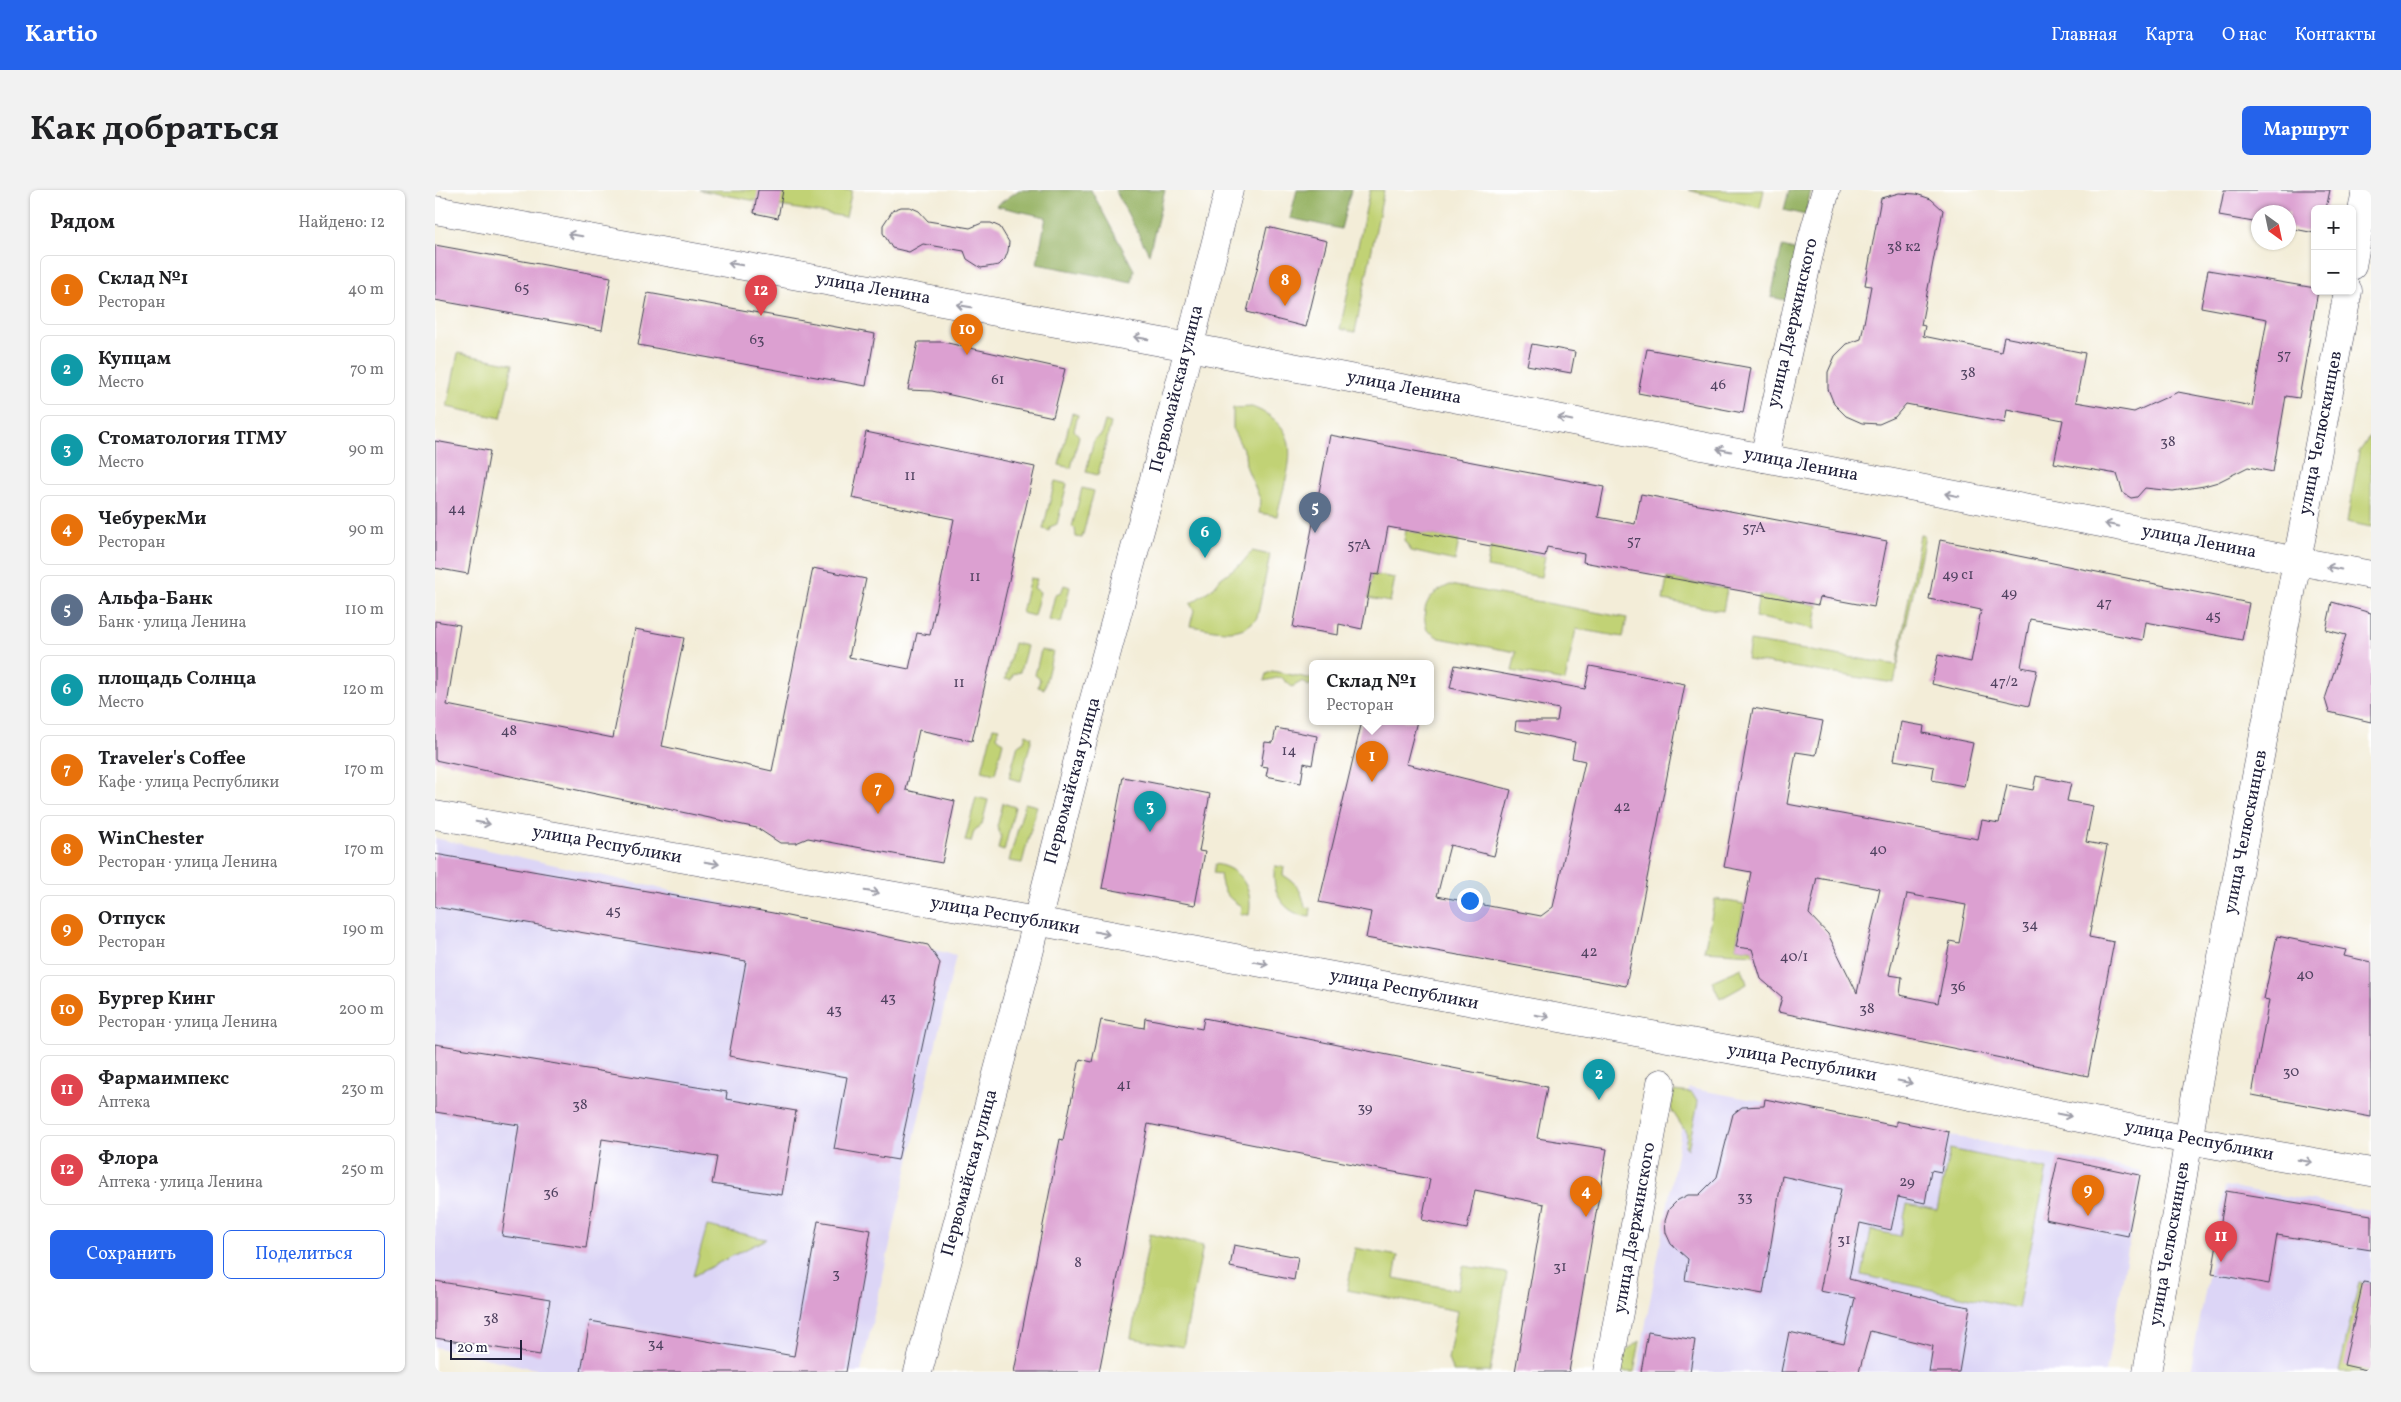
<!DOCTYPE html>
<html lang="ru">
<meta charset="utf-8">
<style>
:root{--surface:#fff;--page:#f2f2f2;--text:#202124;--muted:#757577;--line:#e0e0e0;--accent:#2563eb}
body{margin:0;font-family:Vollkorn,serif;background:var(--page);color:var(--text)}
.controls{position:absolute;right:15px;top:15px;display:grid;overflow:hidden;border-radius:8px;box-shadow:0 1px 4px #0004}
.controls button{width:45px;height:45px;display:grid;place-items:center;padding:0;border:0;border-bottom:1px solid var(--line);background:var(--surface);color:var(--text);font:25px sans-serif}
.compass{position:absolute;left:1816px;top:15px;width:45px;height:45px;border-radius:50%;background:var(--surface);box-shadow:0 1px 4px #0004;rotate:147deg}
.scale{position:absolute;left:15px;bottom:12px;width:72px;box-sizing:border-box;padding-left:5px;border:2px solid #22223b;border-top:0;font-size:14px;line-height:18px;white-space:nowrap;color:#22223b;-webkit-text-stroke:4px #fff;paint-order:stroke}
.you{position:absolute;left:1034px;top:710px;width:18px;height:18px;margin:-12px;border:4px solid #fff;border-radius:50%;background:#1a73e8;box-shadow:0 0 0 8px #1a73e833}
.badge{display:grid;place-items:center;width:32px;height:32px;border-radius:50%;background:var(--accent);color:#fff;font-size:16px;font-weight:700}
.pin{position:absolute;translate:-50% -41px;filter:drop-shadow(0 1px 2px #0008)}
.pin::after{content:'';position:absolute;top:26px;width:18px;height:15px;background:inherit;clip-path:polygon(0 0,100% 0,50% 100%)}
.popup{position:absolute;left:874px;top:470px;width:125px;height:65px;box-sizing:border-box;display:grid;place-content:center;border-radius:8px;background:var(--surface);filter:drop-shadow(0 1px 4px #0005);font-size:16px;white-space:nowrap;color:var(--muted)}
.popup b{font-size:19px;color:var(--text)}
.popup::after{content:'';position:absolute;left:50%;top:100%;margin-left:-10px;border:10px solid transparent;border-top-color:var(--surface)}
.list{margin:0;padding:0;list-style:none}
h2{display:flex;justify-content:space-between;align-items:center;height:65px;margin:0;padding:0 20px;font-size:21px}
h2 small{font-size:16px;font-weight:400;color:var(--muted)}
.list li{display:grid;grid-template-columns:32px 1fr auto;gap:15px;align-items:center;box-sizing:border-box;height:70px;margin:0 10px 10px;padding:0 10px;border:1px solid var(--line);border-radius:8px}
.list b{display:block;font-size:19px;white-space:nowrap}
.list p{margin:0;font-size:16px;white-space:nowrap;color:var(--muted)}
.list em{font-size:16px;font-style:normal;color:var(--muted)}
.actions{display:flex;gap:10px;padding:15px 20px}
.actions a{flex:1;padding:11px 0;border:1px solid var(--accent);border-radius:8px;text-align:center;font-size:18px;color:var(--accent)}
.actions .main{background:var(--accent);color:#fff}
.map{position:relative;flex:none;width:1936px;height:1182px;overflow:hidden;border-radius:8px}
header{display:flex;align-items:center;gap:30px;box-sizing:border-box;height:70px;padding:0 25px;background:var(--accent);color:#fff}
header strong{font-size:24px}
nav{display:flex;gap:28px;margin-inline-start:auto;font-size:18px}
.intro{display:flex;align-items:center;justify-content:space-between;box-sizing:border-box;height:120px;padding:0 30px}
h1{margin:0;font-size:35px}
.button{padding:12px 22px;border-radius:8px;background:var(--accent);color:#fff;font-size:18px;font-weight:700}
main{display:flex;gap:30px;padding:0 30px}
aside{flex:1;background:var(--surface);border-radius:8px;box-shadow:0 1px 4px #0004}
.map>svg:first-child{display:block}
.built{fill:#dcd5f6}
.green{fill:#c1d275;stroke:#727a58}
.forest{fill:#98b466;stroke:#5d6b50}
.building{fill:#dca0d1;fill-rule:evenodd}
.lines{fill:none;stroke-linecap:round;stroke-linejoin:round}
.minor-casing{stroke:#414053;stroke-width:29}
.major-casing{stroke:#414053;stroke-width:29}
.minor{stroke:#fff;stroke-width:28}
.major{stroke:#fff;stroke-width:28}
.oneway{stroke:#9c9ca7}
.labels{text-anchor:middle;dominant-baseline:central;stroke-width:4.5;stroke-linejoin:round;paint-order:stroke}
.number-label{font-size:15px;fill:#504260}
.street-label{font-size:18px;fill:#22223b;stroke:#fff}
</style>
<header>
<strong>Kartio</strong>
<nav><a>Главная</a><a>Карта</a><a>О нас</a><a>Контакты</a></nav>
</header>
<div class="intro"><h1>Как добраться</h1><a class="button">Маршрут</a></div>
<main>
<aside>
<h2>Рядом<small>Найдено: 12</small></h2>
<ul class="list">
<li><span class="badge" style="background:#e8710a">1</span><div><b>Склад №1</b><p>Ресторан</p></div><em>40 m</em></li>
<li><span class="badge" style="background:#0f9aa8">2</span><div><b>Купцам</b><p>Место</p></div><em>70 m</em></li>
<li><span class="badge" style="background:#0f9aa8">3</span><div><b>Стоматология ТГМУ</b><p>Место</p></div><em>90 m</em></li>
<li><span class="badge" style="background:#e8710a">4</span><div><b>ЧебурекМи</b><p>Ресторан</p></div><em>90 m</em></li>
<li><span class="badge" style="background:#5c6f8a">5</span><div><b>Альфа-Банк</b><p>Банк · улица Ленина</p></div><em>110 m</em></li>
<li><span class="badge" style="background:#0f9aa8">6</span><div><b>площадь Солнца</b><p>Место</p></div><em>120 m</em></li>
<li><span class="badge" style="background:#e8710a">7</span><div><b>Traveler's Coffee</b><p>Кафе · улица Республики</p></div><em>170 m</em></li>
<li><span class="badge" style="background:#e8710a">8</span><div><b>WinChester</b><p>Ресторан · улица Ленина</p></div><em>170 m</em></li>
<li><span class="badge" style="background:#e8710a">9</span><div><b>Отпуск</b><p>Ресторан</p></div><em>190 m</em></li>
<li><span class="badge" style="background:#e8710a">10</span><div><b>Бургер Кинг</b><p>Ресторан · улица Ленина</p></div><em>200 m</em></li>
<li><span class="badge" style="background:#e0444e">11</span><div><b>Фармаимпекс</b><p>Аптека</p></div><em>230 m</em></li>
<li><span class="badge" style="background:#e0444e">12</span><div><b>Флора</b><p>Аптека · улица Ленина</p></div><em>250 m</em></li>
</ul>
<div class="actions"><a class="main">Сохранить</a><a>Поделиться</a></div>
</aside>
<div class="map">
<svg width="1936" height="1182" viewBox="0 0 1936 1182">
<rect width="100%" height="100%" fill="#fff"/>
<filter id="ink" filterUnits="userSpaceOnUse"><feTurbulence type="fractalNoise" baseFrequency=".02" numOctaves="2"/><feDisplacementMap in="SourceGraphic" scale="10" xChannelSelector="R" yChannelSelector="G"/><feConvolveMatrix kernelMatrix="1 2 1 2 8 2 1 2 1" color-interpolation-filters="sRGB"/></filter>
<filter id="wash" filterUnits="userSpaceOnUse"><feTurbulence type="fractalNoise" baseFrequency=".0096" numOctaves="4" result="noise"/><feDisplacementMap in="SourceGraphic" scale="20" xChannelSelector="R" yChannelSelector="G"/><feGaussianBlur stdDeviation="1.12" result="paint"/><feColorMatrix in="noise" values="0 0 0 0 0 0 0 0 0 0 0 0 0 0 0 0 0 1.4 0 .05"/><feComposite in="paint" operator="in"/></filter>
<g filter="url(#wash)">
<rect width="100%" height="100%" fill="#f3edd8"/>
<g class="built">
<polygon points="0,648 521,765 426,1182 114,1182 0,1157"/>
<polygon points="1254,898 1707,981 1671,1182 1202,1182"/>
<polygon points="1790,996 1936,1021 1936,1182 1755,1182"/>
</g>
<g class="green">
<polygon points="264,0 417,0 411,27 345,16 343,28 319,23 321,11"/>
<polygon points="935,0 949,0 920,142 905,139"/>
<polygon points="1253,0 1329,0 1325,18"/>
<polygon points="23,163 78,174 66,228 12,217"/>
<path d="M 817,217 C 874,239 852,279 842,326 L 824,323 L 826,311 L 811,276 L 810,263 L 798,240 L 798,218 Z"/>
<polygon points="637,223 643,225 639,240 644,246 636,278 624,275"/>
<polygon points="670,231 676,233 663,285 651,282 659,249 666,245"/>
<polygon points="1936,245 1936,337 1912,332 1924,262"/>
<polygon points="620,291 632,294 622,334 615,337 614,341 608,339"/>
<polygon points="647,298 659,301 647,348 641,347 640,338 637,337"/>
<polygon points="971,340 1024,350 1020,371 976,361 969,350"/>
<polygon points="1485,345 1490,346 1459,493 1312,470 1315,451 1462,475"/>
<polygon points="1056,355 1110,366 1106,387 1052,377"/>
<path d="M 817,361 L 835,365 L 822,428 C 804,449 779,439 755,436 L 759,420 L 755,414 L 779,397 L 786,388 L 808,372 Z"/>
<polygon points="937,384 960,388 955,412 933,408"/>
<polygon points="595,388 602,389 599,398 605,402 599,426 587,423"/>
<polygon points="1232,388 1292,399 1288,421 1228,410"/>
<polygon points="629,395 635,397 626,433 614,430 620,405 626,403"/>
<path d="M 1015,395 L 1192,428 L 1188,447 L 1141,439 L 1130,491 L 1077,481 L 1081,462 L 1004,448 L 992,440 C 985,416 993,404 1015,395 Z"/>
<polygon points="1324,405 1383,415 1379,439 1320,427"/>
<polygon points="579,453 592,456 585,482 578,484 576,490 570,489"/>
<polygon points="606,460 618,462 609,499 603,497 605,489 600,485"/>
<polygon points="837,481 878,489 878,493 873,496 868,491 857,497 846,487 829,491 831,484"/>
<polygon points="558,537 564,538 562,547 568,552 560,584 547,581"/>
<polygon points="591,544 597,547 586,591 574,588 583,555 589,551"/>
<polygon points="541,607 553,610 547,634 539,641 536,652 530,651"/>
<polygon points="568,613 580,617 569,661 563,659 566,645 562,637"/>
<polygon points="590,613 602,616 587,673 574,671"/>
<path d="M 780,674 C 806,678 819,700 814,725 L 805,724 L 806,716 C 792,708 787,701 785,684 L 778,683 Z"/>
<path d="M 840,676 L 849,677 L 848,685 C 862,693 867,701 870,717 L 876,718 L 875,727 C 848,724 835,701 840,676 Z"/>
<polygon points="1280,709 1309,714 1301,757 1320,760 1319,764 1269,761"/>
<polygon points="1307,778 1312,794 1285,809 1277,791"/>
<polygon points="1239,901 1257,903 1263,913 1253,959 1250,956 1252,944 1236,919"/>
<polygon points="1515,959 1612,979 1583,1118 1427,1085 1436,1040 1465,1046 1472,1014 1502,1020"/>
<polygon points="272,1036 331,1049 258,1086"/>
<polygon points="715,1044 768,1056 748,1157 696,1148"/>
<polygon points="920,1058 963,1066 959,1088 1023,1100 1028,1076 1072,1083 1055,1182 1018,1182 1013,1169 1022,1121 912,1100"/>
<polygon points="1924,1092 1936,1093 1936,1182 1904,1182"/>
<polygon points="1205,1151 1199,1182 1184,1182 1190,1161"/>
</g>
<g class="forest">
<polygon points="584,0 656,0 699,80 697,92 602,74 611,27 561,16"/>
<polygon points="680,0 730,0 714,64"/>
<polygon points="862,0 916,0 906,39 855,28"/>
<polygon points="1354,0 1376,0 1370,25 1349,20"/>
<polygon points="1347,57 1364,61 1354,111 1336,107"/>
</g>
<g id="blocks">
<g class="building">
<polygon points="323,0 348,0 343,28 319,23"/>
<polygon points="1789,0 1895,0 1891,19 1880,19 1880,43 1854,38 1854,22 1824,22 1824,33 1784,26"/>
<polygon points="1464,3 1481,4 1496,9 1508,20 1486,135 1490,136 1488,146 1566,162 1569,147 1650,163 1641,212 1699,222 1743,202 1817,216 1832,129 1766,117 1773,80 1880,98 1880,101 1883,101 1864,208 1851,206 1838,282 1813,277 1783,292 1769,296 1738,301 1710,298 1702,307 1696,308 1688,303 1682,284 1619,273 1628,230 1572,219 1570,233 1471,214 1460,227 1444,234 1427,233 1411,226 1399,214 1393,199 1393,182 1400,166 1412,154 1426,149 1436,96 1430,95 1446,8"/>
<polygon points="466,17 475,17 484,21 493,31 535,38 547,33 556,33 565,37 574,52 573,61 570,69 564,75 546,78 532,69 529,61 488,54 474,62 457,58 448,43 448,35 458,20"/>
<polygon points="832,37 892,51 871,137 812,122"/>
<polygon points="0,55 176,87 167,140 0,110"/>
<polygon points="213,103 440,144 431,196 203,155"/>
<polygon points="483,152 508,152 630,179 618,227 497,201 473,200"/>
<polygon points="1097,154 1140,162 1136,183 1092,175"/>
<polygon points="1212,159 1316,178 1308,223 1203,203"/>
<polygon points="431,242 600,277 537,551 484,540 471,600 520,611 507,673 373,648 361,653 345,653 322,638 0,570 0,431 25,435 12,515 178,548 200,439 249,448 227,556 337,581 378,378 431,389 414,467 474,479 482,443 495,445 519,329 417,308"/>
<polygon points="895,245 1169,297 1163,327 1200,334 1206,304 1452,351 1439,417 1385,407 1383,415 1148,372 1149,364 1112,357 1110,366 953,337 944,385 937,384 927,439 904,434 903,445 858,437"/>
<polygon points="0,251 55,261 33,384 0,378"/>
<polygon points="1505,350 1814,413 1807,450 1711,432 1708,450 1595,429 1586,477 1602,480 1594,516 1497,494 1503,465 1536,472 1546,420 1494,409"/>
<polygon points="1897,412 1936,423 1936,532 1894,522 1890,509 1911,445 1891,440"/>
<polygon points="1020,475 1150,499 1155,476 1250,494 1191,796 931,748 936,722 884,712 927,531 982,531 971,574 1076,600 1059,666 1015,655 1002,706 1106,726 1118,717 1150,571 1137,568 1140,552 1080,540 1081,531 1122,531 1124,519 1015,498"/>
<path d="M 1318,518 L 1388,531 L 1381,565 L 1361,562 L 1352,614 L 1543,649 L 1547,630 L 1564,633 L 1572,595 L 1598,600 L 1601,586 L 1636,593 L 1632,611 L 1658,616 L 1651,652 L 1672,656 L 1654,747 L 1679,752 L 1653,886 L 1343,822 L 1347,807 L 1326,789 L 1317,759 L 1301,757 L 1316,682 L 1289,677 ZM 1382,687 L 1445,699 L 1422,803 L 1393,744 L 1374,724 ZM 1472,704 L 1531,715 L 1524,753 L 1515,751 L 1503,813 L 1465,805 L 1467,787 L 1454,785 Z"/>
<polygon points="1466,532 1489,536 1488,543 1538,553 1529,596 1497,590 1499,577 1459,570"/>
<polygon points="841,538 882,546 877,575 869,573 866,593 831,586 833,577 826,576 830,552 838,553"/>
<polygon points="688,587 775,604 764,661 770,662 760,715 667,698"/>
<polygon points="0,664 338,723 493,755 505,773 463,970 399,959 412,887 294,866 311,771 0,717"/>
<polygon points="1842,746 1911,760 1909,766 1936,772 1936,927 1817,905 1834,810 1829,809"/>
<polygon points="710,828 767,839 769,828 1112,897 1102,948 1172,959 1134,1182 1080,1182 1109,1014 1040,1000 1032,1039 987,1030 995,989 713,934 664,1182 579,1182 625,949 628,950 645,869 657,872 666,830 709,838"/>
<polygon points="0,854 292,902 291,909 361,921 347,1005 277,994 282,967 167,949 151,1058 67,1046 84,935 0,922"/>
<polygon points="1330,909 1461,936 1461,931 1514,942 1506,982 1496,980 1490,1013 1463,1007 1456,1040 1425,1033 1414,1089 1506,1112 1535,1117 1524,1182 1494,1182 1498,1156 1435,1141 1424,1182 1346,1182 1354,1142 1409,1154 1420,1108 1385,1101 1406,999 1347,986 1328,1104 1250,1090 1253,1069 1236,1054 1231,1043 1230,1031 1234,1019 1243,1010 1253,1005 1264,1005 1282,987 1298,924 1307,917 1329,916"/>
<polygon points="1623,968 1705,985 1693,1046 1610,1029"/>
<polygon points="1791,1001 1936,1025 1936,1060 1842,1045 1834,1094 1777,1084"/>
<polygon points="383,1031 436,1040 411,1182 146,1182 155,1131 359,1166"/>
<polygon points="799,1055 863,1067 859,1090 795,1077"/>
<polygon points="0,1091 115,1110 105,1165 0,1148"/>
<polygon points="1928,1092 1936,1093 1936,1181 1909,1175"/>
<polygon points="1213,1142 1260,1150 1255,1182 1206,1182"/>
</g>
</g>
</g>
<g filter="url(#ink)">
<use href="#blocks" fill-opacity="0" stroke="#414053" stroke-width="1"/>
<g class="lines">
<defs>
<g id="minor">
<polyline points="1917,76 1931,0"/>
<polyline points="1329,268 1378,46 1391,0"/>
<polyline points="1862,371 1913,101"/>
<polyline points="483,1182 591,775 649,546 744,197 794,0"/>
<polyline points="1173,1182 1226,893"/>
</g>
<g id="major">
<polyline points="0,20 754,157 1936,385"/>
<polyline points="0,625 546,721 1417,882 1753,950 1936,982"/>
<polyline points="1712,1182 1747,991 1760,909 1862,371"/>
</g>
</defs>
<use href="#minor" class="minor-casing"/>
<use href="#major" class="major-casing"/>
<use href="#minor" class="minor"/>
<use href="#major" class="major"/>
</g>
<defs><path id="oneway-shaft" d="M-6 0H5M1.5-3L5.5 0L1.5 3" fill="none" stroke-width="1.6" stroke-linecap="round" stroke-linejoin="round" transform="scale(1.25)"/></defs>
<g class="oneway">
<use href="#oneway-shaft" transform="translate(140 45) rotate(-170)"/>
<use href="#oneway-shaft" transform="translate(300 74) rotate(-170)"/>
<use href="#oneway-shaft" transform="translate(529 116) rotate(-170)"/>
<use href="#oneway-shaft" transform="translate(706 148) rotate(-170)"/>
<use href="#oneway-shaft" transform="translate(1130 229) rotate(-169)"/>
<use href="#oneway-shaft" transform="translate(1289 260) rotate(-169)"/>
<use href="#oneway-shaft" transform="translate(1517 305) rotate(-169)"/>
<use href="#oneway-shaft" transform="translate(1677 335) rotate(-169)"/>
<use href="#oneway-shaft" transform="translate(1899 378) rotate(-169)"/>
<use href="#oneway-shaft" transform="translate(48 633) rotate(10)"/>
<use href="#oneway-shaft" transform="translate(277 673) rotate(10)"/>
<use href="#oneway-shaft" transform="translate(437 702) rotate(10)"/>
<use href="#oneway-shaft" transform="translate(667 743) rotate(11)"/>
<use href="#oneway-shaft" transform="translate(826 773) rotate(11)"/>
<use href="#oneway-shaft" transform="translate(1107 826) rotate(10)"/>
<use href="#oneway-shaft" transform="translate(1470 892) rotate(11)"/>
<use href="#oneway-shaft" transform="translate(1629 925) rotate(11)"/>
<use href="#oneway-shaft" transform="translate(1870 971) rotate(10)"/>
</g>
</g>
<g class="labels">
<g class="number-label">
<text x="1469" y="57">38 к2</text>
<text x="87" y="98">65</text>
<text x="322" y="150">63</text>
<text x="1849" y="165">57</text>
<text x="1533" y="183">38</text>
<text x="563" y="190">61</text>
<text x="1283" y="195">46</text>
<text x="1733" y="252">38</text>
<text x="475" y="286">11</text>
<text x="22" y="319">44</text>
<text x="1319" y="338">57А</text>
<text x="1199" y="351">57</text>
<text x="924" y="355">57А</text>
<text x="1523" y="385">49 с1</text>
<text x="540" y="387">11</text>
<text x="1574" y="403">49</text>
<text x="1669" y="413">47</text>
<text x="1778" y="426">45</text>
<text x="1569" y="492">47/2</text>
<text x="524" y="493">11</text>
<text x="74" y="541">48</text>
<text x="854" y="561">14</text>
<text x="1187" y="617">42</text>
<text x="1443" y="660">40</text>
<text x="178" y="721">45</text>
<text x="1595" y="735">34</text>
<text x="1154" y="762">42</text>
<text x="1359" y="767">40/1</text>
<text x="1870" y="785">40</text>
<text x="1523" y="797">36</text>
<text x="453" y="808">43</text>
<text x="1432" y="819">38</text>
<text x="399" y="820">43</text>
<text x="1856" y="882">30</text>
<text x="689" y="895">41</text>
<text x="145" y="915">38</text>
<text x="930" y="918">39</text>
<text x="1472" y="992">29</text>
<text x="116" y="1003">36</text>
<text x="1310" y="1007">33</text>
<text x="1409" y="1050">31</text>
<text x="643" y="1073">8</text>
<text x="1125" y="1077">31</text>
<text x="401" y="1084">3</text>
<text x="56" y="1129">38</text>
<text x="221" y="1154">34</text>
</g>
<g class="street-label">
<text transform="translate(438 99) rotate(10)">улица Ленина</text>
<text transform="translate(1358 133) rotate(-77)">улица Дзержинского</text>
<text transform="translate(969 198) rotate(11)">улица Ленина</text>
<text transform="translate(742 199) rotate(-76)">Первомайская улица</text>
<text transform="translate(1886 243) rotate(-79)">улица Челюскинцев</text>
<text transform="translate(1366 275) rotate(11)">улица Ленина</text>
<text transform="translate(1764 352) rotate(11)">улица Ленина</text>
<text transform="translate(638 591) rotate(-75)">Первомайская улица</text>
<text transform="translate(1811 642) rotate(-79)">улица Челюскинцев</text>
<text transform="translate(172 655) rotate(10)">улица Республики</text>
<text transform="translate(570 726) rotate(10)">улица Республики</text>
<text transform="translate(969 800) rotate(11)">улица Республики</text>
<text transform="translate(1367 873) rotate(10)">улица Республики</text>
<text transform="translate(1764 951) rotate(11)">улица Республики</text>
<text transform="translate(535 983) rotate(-75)">Первомайская улица</text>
<text transform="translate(1200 1038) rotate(-80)">улица Дзержинского</text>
<text transform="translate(1735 1054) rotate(-80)">улица Челюскинцев</text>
</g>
</g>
</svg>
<div class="controls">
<button>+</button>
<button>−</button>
</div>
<svg class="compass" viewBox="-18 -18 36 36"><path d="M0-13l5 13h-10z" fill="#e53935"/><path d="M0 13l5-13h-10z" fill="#757577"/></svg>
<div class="scale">20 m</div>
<div class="you"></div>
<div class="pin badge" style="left:937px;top:592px;background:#e8710a">1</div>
<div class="popup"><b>Склад №1</b>Ресторан</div>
<div class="pin badge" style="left:1164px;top:910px;background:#0f9aa8">2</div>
<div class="pin badge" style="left:715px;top:642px;background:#0f9aa8">3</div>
<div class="pin badge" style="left:1151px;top:1027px;background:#e8710a">4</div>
<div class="pin badge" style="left:880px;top:343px;background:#5c6f8a">5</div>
<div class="pin badge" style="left:770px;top:368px;background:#0f9aa8">6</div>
<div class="pin badge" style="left:443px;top:624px;background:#e8710a">7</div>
<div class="pin badge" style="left:850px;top:116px;background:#e8710a">8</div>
<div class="pin badge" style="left:1653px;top:1026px;background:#e8710a">9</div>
<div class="pin badge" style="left:532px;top:165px;background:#e8710a">10</div>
<div class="pin badge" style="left:1786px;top:1072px;background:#e0444e">11</div>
<div class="pin badge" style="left:326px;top:126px;background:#e0444e">12</div>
</div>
</main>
